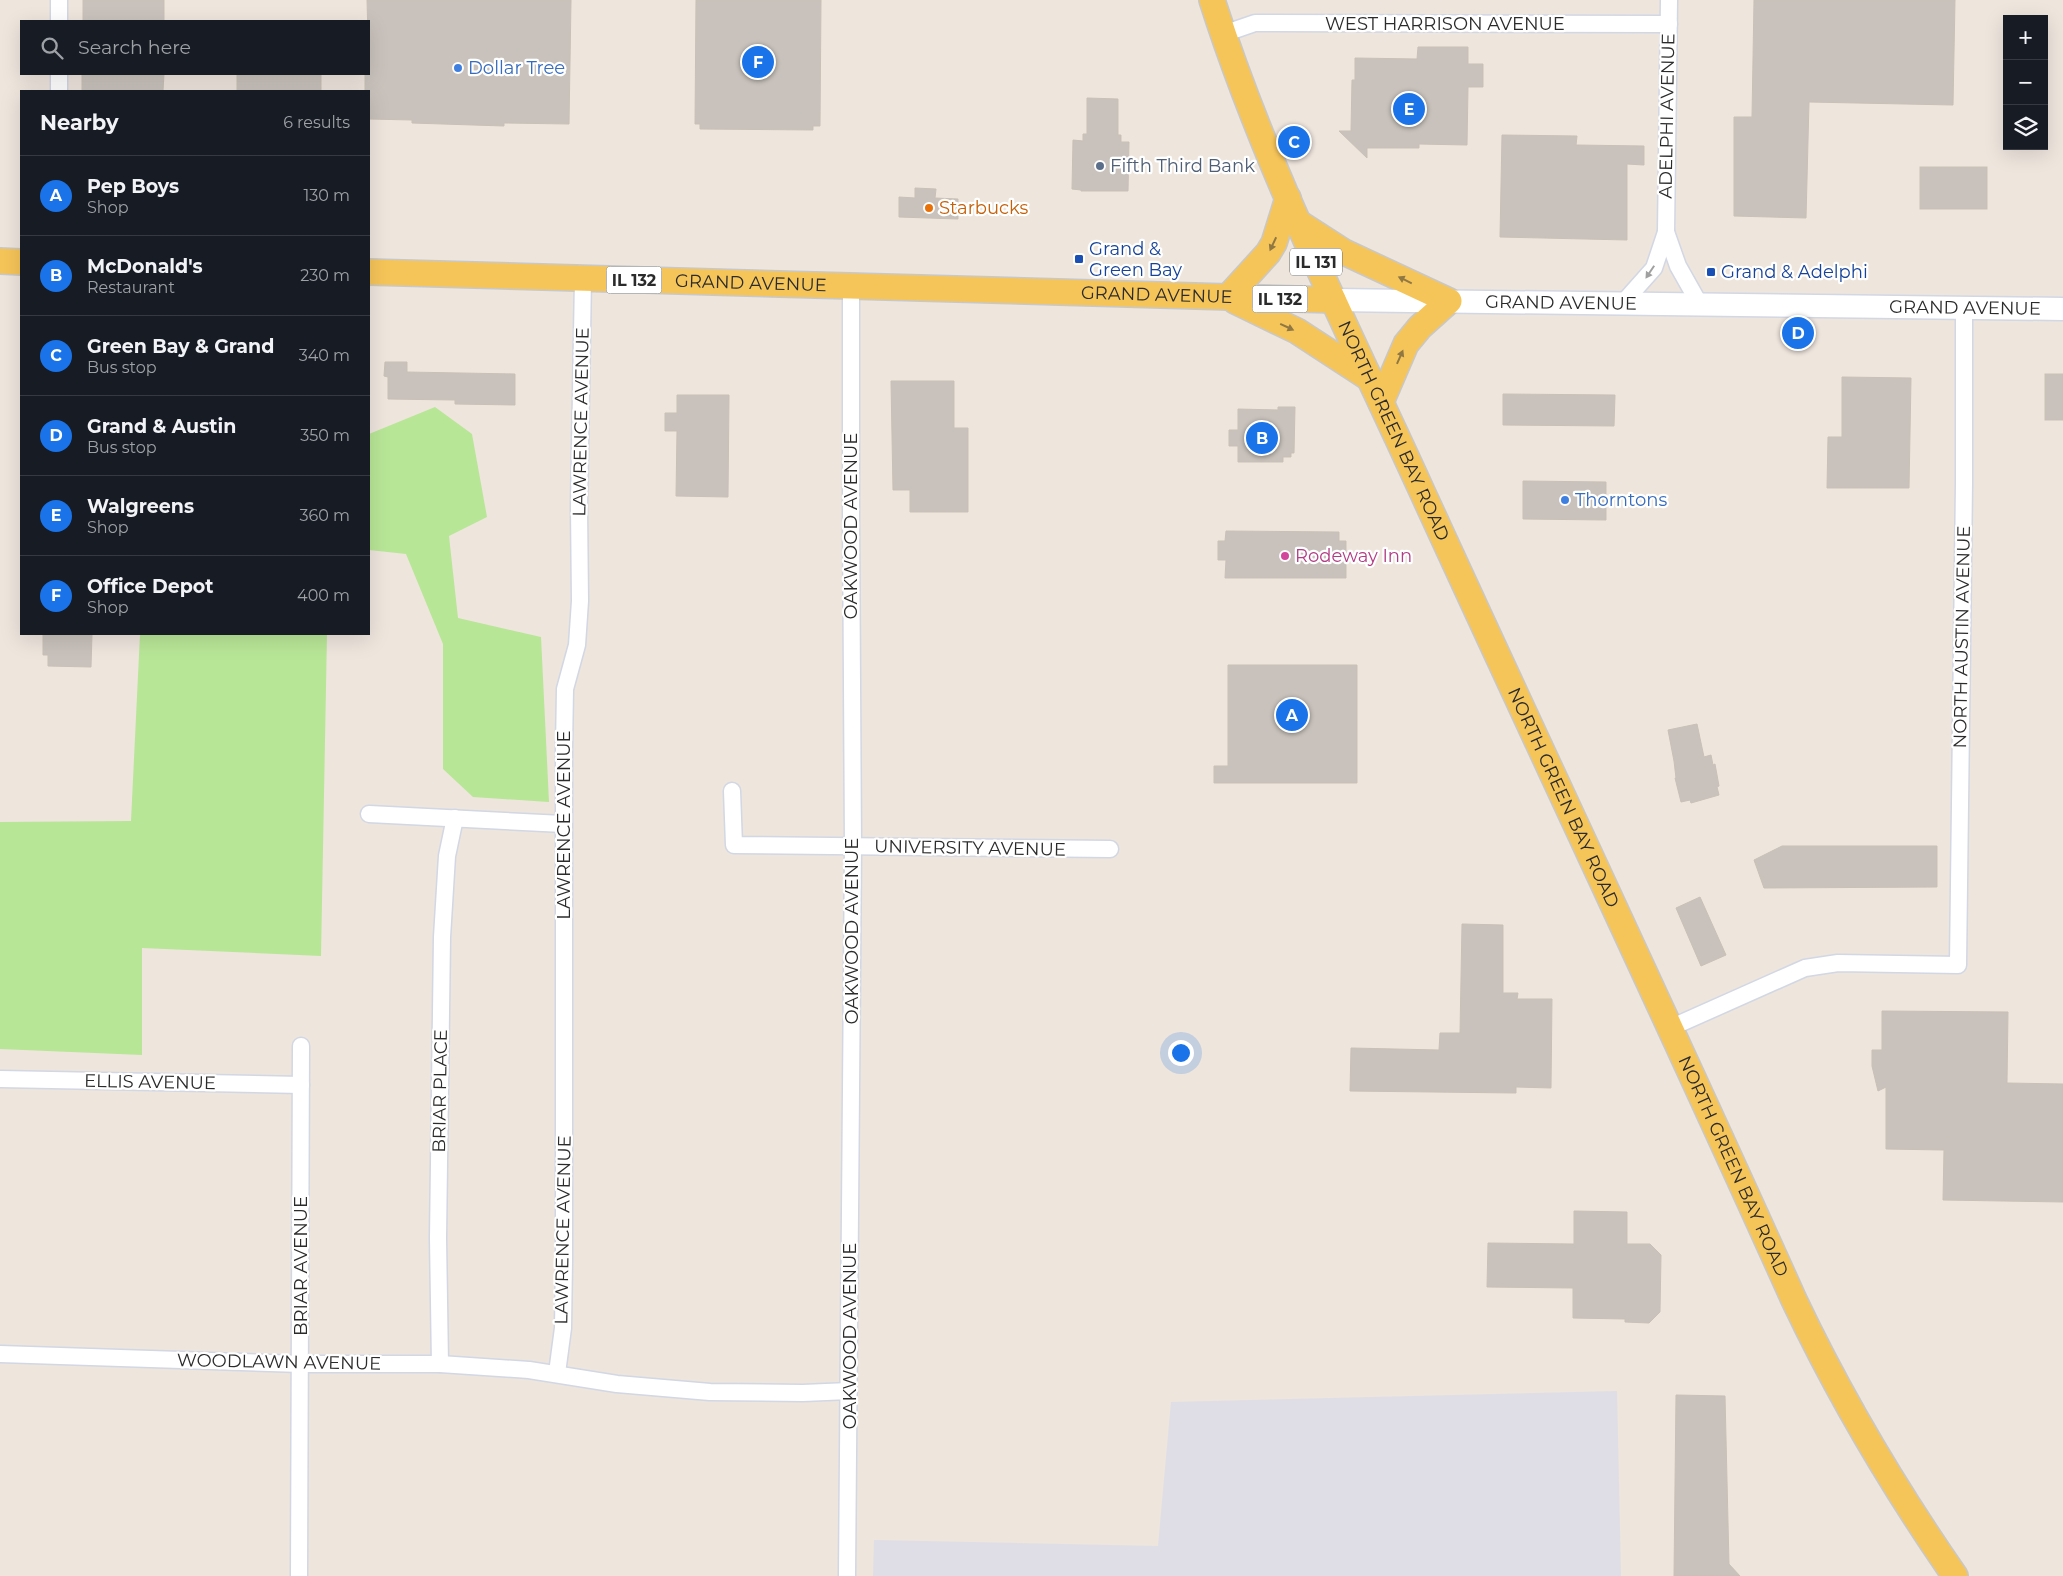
<!DOCTYPE html>
<meta charset="utf-8">
<style>
:root{--surface:#171b24;--page:#20242c;--text:#f1f3f6;--muted:#9ea1a6;--line:#363941;--accent:#1a73e8}
body{margin:0;font-family:Montserrat,sans-serif;background:var(--page);color:var(--text)}
.controls{position:absolute;right:15px;top:15px;display:grid;overflow:hidden;border-radius:0px;box-shadow:0 5px 20px #0002}
.controls button{width:45px;height:45px;display:grid;place-items:center;padding:0;border:0;border-bottom:1px solid var(--line);background:var(--surface);color:var(--text);font:25px sans-serif}
.you{position:absolute;left:1180px;top:1052px;width:18px;height:18px;margin:-12px;border:4px solid #fff;border-radius:50%;background:#1a73e8;box-shadow:0 0 0 8px #1a73e833}
.badge{display:grid;place-items:center;width:32px;height:32px;border-radius:50%;background:var(--accent);color:#fff;font-size:16px;font-weight:700}
.pin{position:absolute;translate:-50% -50%;border:2px solid #fff;box-shadow:0 1px 5px #0006}
.list{margin:0;padding:0;list-style:none}
h2{display:flex;justify-content:space-between;align-items:center;height:65px;margin:0;padding:0 20px;font-size:21px}
h2 small{font-size:16px;font-weight:400;color:var(--muted)}
.list li{display:grid;grid-template-columns:32px 1fr auto;gap:15px;align-items:center;box-sizing:border-box;height:80px;padding:0 20px;border-top:1px solid var(--line)}
.list b{display:block;font-size:19px;white-space:nowrap}
.list p{margin:0;font-size:16px;white-space:nowrap;color:var(--muted)}
.list em{font-size:16px;font-style:normal;color:var(--muted)}
.icon{flex:none;width:28px;height:28px;fill:none;stroke:currentColor;stroke-width:2;stroke-linecap:round;stroke-linejoin:round}
.map{position:relative;flex:none;width:2063px;height:1576px;overflow:hidden}
.search{position:absolute;background:var(--surface);box-shadow:0 5px 20px #0002;left:20px;top:20px;width:350px;height:55px;display:flex;align-items:center;gap:12px;box-sizing:border-box;padding:0 18px;border-radius:0px;color:var(--muted);font-size:19px}
.panel{position:absolute;background:var(--surface);box-shadow:0 5px 20px #0002;left:20px;top:90px;width:350px;height:545px;border-radius:0px}
.map>svg:first-child{display:block}
.industrial{fill:#dfdee6}
.green{fill:#b8e697}
.building{fill:#c9c2bc;stroke:#c9c1b6}
.lines{fill:none;stroke-linecap:round;stroke-linejoin:round}
.minor-casing{stroke:#d2d7e4;stroke-width:19}
.secondary-casing{stroke:#d2d7e4;stroke-width:25}
.primary-casing{stroke:#c8c8c8;stroke-width:28}
.minor{stroke:#fff;stroke-width:16}
.secondary{stroke:#fff;stroke-width:22}
.primary{stroke:#f6c559;stroke-width:25}
.oneway{fill:#907842}
.oneway2{fill:#a0a0a0}
.shop-dot{fill:#3f7fe0;stroke:#fff;stroke-width:2}
.service-dot{fill:#5c6f8a;stroke:#fff;stroke-width:2}
.food-dot{fill:#e8710a;stroke:#fff;stroke-width:2}
.transit-dot{fill:#1a4fb4;stroke:#fff;stroke-width:2}
.hotel-dot{fill:#d1479c;stroke:#fff;stroke-width:2}
.labels{text-anchor:middle;dominant-baseline:central;stroke-width:4.5;stroke-linejoin:round;paint-order:stroke}
.shield{fill:#fff;stroke:#6b6b6b;stroke-width:1}
.shield-label{font-size:16px;font-weight:bold;fill:#2b2b2b}
.street-label{font-size:18px;fill:#2b2b2b;stroke:#fff}
.shop-label{font-size:18px;fill:#366cbe;stroke:#fff;text-anchor:start}
.service-label{font-size:18px;fill:#4e5e75;stroke:#fff;text-anchor:start}
.food-label{font-size:18px;fill:#c56008;stroke:#fff;text-anchor:start}
.transit-label{font-size:18px;fill:#164399;stroke:#fff;text-anchor:start}
.hotel-label{font-size:18px;fill:#b23c85;stroke:#fff;text-anchor:start}
</style>
<div class="map">
<svg width="2063" height="1576" viewBox="0 0 2063 1576">
<rect width="100%" height="100%" fill="#eee5dd"/>
<polygon class="industrial" points="1617,1391 1621,1576 873,1576 874,1540 1158,1546 1171,1402"/>
<g class="green">
<polygon points="435,407 472,434 487,517 449,536 458,618 541,637 549,802 473,797 443,769 443,644 406,554 369,550 369,434"/>
<polygon points="140,634 327,634 321,956 142,948 142,1055 0,1049 0,822 131,821"/>
</g>
<g class="building">
<rect x="83" y="0" width="81" height="21"/>
<polygon points="367,0 571,0 569,124 504,123 504,126 412,123 412,120 369,119 369,91 365,91 365,74 369,74"/>
<polygon points="696,0 821,0 820,126 813,126 813,130 700,129 700,124 695,124"/>
<polygon points="1754,0 1955,0 1953,105 1809,102 1806,218 1734,216 1734,117 1752,117"/>
<polygon points="1418,47 1468,47 1468,64 1483,64 1483,87 1468,87 1467,145 1419,144 1419,148 1367,148 1367,158 1339,131 1351,131 1352,80 1355,80 1355,58 1417,59"/>
<polygon points="82,74 164,74 163,91 82,91"/>
<rect x="237" y="74" width="84" height="17"/>
<polygon points="1087,98 1118,99 1118,135 1121,135 1121,142 1129,142 1128,191 1081,191 1081,190 1072,189 1073,140 1083,141 1083,134 1087,134"/>
<polygon points="1502,135 1577,136 1576,145 1644,146 1644,165 1627,164 1627,240 1500,237"/>
<rect x="1920" y="167" width="67" height="42"/>
<polygon points="915,188 936,189 935,198 958,199 958,219 899,217 899,197 915,198"/>
<polygon points="385,362 407,362 407,372 515,374 515,405 455,404 455,400 388,399 388,377 384,376"/>
<rect x="2045" y="374" width="18" height="46"/>
<polygon points="1842,377 1911,378 1909,488 1827,488 1828,437 1842,437"/>
<polygon points="891,381 954,381 954,428 968,428 968,512 910,512 910,490 893,490"/>
<polygon points="1503,394 1615,395 1614,426 1503,425"/>
<polygon points="677,395 729,395 728,497 676,496 677,431 665,431 665,413 677,413"/>
<polygon points="1278,407 1295,407 1294,453 1291,453 1291,457 1283,457 1283,462 1238,462 1238,446 1229,446 1229,430 1238,430 1238,409 1278,410"/>
<polygon points="1523,481 1606,482 1606,520 1523,519"/>
<polygon points="1226,531 1339,532 1339,541 1346,541 1346,578 1225,578 1226,560 1218,560 1218,541 1225,541"/>
<polygon points="43,634 92,634 91,667 48,666 48,655 43,655"/>
<polygon points="1228,665 1357,665 1357,783 1214,783 1214,766 1228,766"/>
<polygon points="1697,724 1704,757 1711,755 1713,765 1715,764 1719,786 1717,787 1719,795 1691,803 1690,800 1681,802 1675,778 1676,778 1674,761 1668,730"/>
<polygon points="1782,846 1937,846 1937,887 1764,888 1754,860"/>
<polygon points="1700,897 1726,955 1701,966 1676,908"/>
<polygon points="1462,924 1503,925 1503,993 1518,993 1517,999 1552,999 1551,1088 1516,1087 1516,1093 1350,1091 1351,1048 1439,1050 1440,1033 1460,1033"/>
<polygon points="1882,1011 2008,1012 2007,1083 2063,1084 2063,1202 1943,1200 1944,1150 1886,1149 1886,1087 1878,1091 1872,1066 1872,1050 1882,1050"/>
<polygon points="1574,1211 1627,1212 1627,1244 1650,1244 1661,1255 1660,1312 1649,1323 1625,1322 1625,1319 1573,1318 1573,1288 1487,1287 1488,1243 1574,1244"/>
<polygon points="1676,1395 1725,1396 1729,1564 1740,1576 1674,1576"/>
</g>
<g class="lines">
<defs>
<g id="minor">
<polyline points="59,21 59,0"/>
<polyline points="1223,34 1255,23 1669,24"/>
<polyline points="59,91 59,74"/>
<polyline points="1666,232 1678,266 1700,305"/>
<polyline points="1622,304 1654,268 1666,232 1669,0"/>
<polyline points="732,791 734,845 1110,849"/>
<polyline points="369,814 563,824"/>
<polyline points="1670,1028 1805,968 1838,963 1958,965 1964,483 1964,308"/>
<polyline points="0,1079 301,1085"/>
<polyline points="0,1354 301,1364 440,1364 529,1370 617,1384 710,1392 803,1393 849,1391"/>
<polyline points="440,1364 438,1238 442,937 447,856 455,818"/>
<polyline points="557,1373 563,1328 564,1261 564,748 565,689 577,645 580,601 579,507 583,278"/>
<polyline points="299,1576 301,1046"/>
<polyline points="847,1576 853,847 851,519 851,286"/>
</g>
<g id="secondary">
<path id="s1" d="M 1333,300 L 2063,309"/>
</g>
<g id="primary">
<path id="s2" d="M 1212,0 C 1266,169 1347,327 1420,487 C 1544,758 1672,1028 1794,1300 C 1840,1397 1894,1488 1955,1576"/>
<polyline points="1299,223 1344,252 1449,301 1420,327 1406,344 1381,402"/>
<polyline points="0,261 21,262"/>
<path id="s3" d="M 369,272 L 1333,300"/>
<polyline points="1228,297 1268,253 1274,243 1288,198"/>
<polyline points="1235,301 1297,331 1369,378"/>
</g>
</defs>
<use href="#minor" class="minor-casing"/>
<use href="#secondary" class="secondary-casing"/>
<use href="#primary" class="primary-casing"/>
<use href="#minor" class="minor"/>
<use href="#secondary" class="secondary"/>
<use href="#primary" class="primary"/>
</g>
<defs><path id="oneway-solid" d="M-6-.8H1V-3.2L6.5 0L1 3.2V.8H-6Z" transform="scale(1.25)"/></defs>
<g class="oneway">
<use href="#oneway-solid" transform="translate(1273 244) rotate(115)"/>
<use href="#oneway-solid" transform="translate(1405 280) rotate(-154)"/>
<use href="#oneway-solid" transform="translate(1287 327) rotate(25)"/>
<use href="#oneway-solid" transform="translate(1400 357) rotate(-66)"/>
</g>
<use class="oneway2" href="#oneway-solid" transform="translate(1650 272) rotate(124)"/>
<g class="shop-dot">
<circle cx="458" cy="68" r="5"/>
<circle cx="1565" cy="500" r="5"/>
</g>
<circle class="service-dot" cx="1100" cy="166" r="5"/>
<circle class="food-dot" cx="929" cy="208" r="5"/>
<g class="transit-dot">
<rect x="1074" y="254" width="10" height="10" rx="2.5"/>
<rect x="1706" y="267" width="10" height="10" rx="2.5"/>
</g>
<circle class="hotel-dot" cx="1285" cy="556" r="5"/>
<g class="labels">
<g class="shield">
<rect x="1290" y="248.5" width="52" height="27" rx="4"/>
<rect x="606.5" y="266.5" width="55" height="27" rx="4"/>
<rect x="1252.5" y="285.5" width="55" height="27" rx="4"/>
</g>
<g class="shield-label">
<text x="1316" y="262">IL 131</text>
<text x="634" y="280">IL 132</text>
<text x="1280" y="299">IL 132</text>
</g>
<g class="street-label">
<text x="1445" y="24">WEST HARRISON AVENUE</text>
<text transform="translate(1667 116) rotate(-89)">ADELPHI AVENUE</text>
<text stroke="none"><textPath href="#s3" startOffset="382">GRAND AVENUE</textPath></text>
<text stroke="none"><textPath href="#s3" startOffset="788">GRAND AVENUE</textPath></text>
<text stroke="none"><textPath href="#s1" startOffset="228">GRAND AVENUE</textPath></text>
<text stroke="none"><textPath href="#s1" startOffset="632">GRAND AVENUE</textPath></text>
<text transform="translate(581 422) rotate(-89)">LAWRENCE AVENUE</text>
<text stroke="none"><textPath href="#s2" startOffset="468">NORTH GREEN BAY ROAD</textPath></text>
<text transform="translate(851 526) rotate(-90)">OAKWOOD AVENUE</text>
<text transform="translate(1962 637) rotate(-89)">NORTH AUSTIN AVENUE</text>
<text stroke="none"><textPath href="#s2" startOffset="872">NORTH GREEN BAY ROAD</textPath></text>
<text transform="translate(564 825) rotate(-90)">LAWRENCE AVENUE</text>
<text transform="translate(970 848) rotate(1)">UNIVERSITY AVENUE</text>
<text transform="translate(852 931) rotate(-90)">OAKWOOD AVENUE</text>
<text transform="translate(150 1082) rotate(1)">ELLIS AVENUE</text>
<text transform="translate(440 1091) rotate(-89)">BRIAR PLACE</text>
<text stroke="none"><textPath href="#s2" startOffset="1278">NORTH GREEN BAY ROAD</textPath></text>
<text transform="translate(563 1230) rotate(-89)">LAWRENCE AVENUE</text>
<text transform="translate(301 1266) rotate(-90)">BRIAR AVENUE</text>
<text transform="translate(850 1336) rotate(-90)">OAKWOOD AVENUE</text>
<text transform="translate(279 1362) rotate(1)">WOODLAWN AVENUE</text>
</g>
<g class="shop-label">
<text x="468" y="68">Dollar Tree</text>
<text x="1575" y="500">Thorntons</text>
</g>
<g class="service-label">
<text x="1110" y="166">Fifth Third Bank</text>
</g>
<g class="food-label">
<text x="939" y="208">Starbucks</text>
</g>
<g class="transit-label">
<text x="1089" y="249">Grand &amp;<tspan x="1089" dy="21">Green Bay</tspan></text>
<text x="1721" y="272">Grand &amp; Adelphi</text>
</g>
<g class="hotel-label">
<text x="1295" y="556">Rodeway Inn</text>
</g>
</g>
</svg>
<div class="controls">
<button>+</button>
<button>−</button>
<button><svg class="icon" aria-label="layers" viewBox="0 0 24 24"><path d="M12 4l9 5-9 5-9-5zM3 14l9 5 9-5"/></svg></button>
</div>
<div class="you"></div>
<div class="pin badge" style="left:1292px;top:715px">A</div>
<div class="pin badge" style="left:1262px;top:438px">B</div>
<div class="pin badge" style="left:1294px;top:142px">C</div>
<div class="pin badge" style="left:1798px;top:333px">D</div>
<div class="pin badge" style="left:1409px;top:109px">E</div>
<div class="pin badge" style="left:758px;top:62px">F</div>
<div class="search"><svg class="icon" aria-label="search" viewBox="0 0 24 24"><circle cx="10" cy="10" r="6"/><path d="M15 15l6 6"/></svg>Search here</div>
<section class="panel">
<h2>Nearby<small>6 results</small></h2>
<ul class="list">
<li><span class="badge">A</span><div><b>Pep Boys</b><p>Shop</p></div><em>130 m</em></li>
<li><span class="badge">B</span><div><b>McDonald's</b><p>Restaurant</p></div><em>230 m</em></li>
<li><span class="badge">C</span><div><b>Green Bay &amp; Grand</b><p>Bus stop</p></div><em>340 m</em></li>
<li><span class="badge">D</span><div><b>Grand &amp; Austin</b><p>Bus stop</p></div><em>350 m</em></li>
<li><span class="badge">E</span><div><b>Walgreens</b><p>Shop</p></div><em>360 m</em></li>
<li><span class="badge">F</span><div><b>Office Depot</b><p>Shop</p></div><em>400 m</em></li>
</ul>
</section>
</div>
